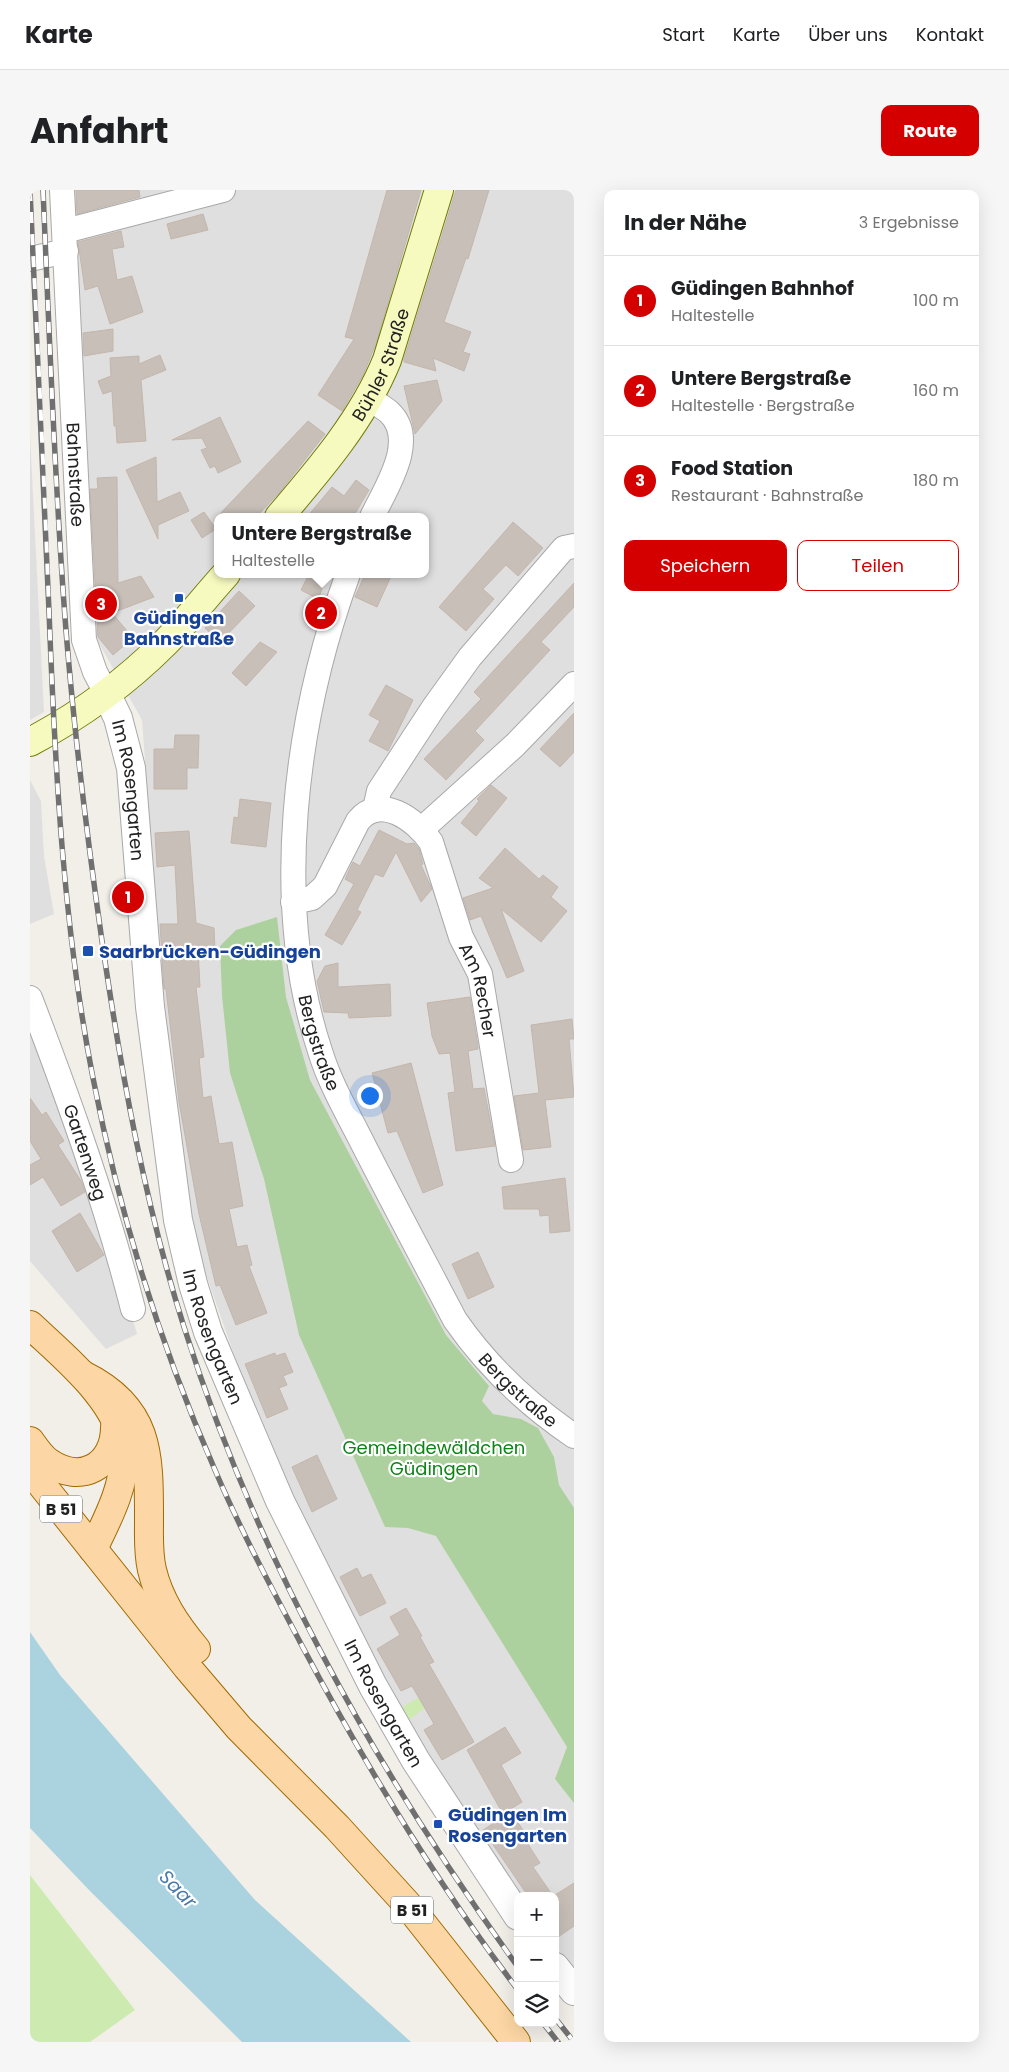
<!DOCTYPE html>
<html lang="de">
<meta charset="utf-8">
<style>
:root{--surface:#fff;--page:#f6f6f6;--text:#202124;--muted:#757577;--line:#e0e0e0;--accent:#d40000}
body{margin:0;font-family:Poppins,sans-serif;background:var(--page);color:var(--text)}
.controls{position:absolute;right:15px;bottom:15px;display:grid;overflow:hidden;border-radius:10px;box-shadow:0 5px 20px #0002}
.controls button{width:45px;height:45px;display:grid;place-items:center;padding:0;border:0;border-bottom:1px solid var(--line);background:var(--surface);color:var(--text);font:25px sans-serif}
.you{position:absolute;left:339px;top:905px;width:18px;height:18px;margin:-12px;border:4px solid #fff;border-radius:50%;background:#1a73e8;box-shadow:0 0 0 8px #1a73e833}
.badge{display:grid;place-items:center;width:32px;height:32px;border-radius:50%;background:var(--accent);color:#fff;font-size:16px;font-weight:700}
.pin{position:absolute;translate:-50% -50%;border:2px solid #fff;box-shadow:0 1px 5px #0006}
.popup{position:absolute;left:184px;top:323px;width:215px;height:65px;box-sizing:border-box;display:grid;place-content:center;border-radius:10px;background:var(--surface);filter:drop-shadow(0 1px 4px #0005);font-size:16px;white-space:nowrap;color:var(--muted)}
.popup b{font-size:19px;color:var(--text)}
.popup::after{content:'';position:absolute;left:50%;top:100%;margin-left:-10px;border:10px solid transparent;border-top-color:var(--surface)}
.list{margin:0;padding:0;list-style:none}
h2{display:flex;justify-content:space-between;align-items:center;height:65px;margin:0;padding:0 20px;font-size:21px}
h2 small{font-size:16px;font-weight:400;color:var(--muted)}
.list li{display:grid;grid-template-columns:32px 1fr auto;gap:15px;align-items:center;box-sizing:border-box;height:90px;padding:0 20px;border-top:1px solid var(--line)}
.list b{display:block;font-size:19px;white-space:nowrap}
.list p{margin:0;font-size:16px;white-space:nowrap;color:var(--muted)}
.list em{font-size:16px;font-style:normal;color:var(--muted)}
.actions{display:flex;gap:10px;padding:15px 20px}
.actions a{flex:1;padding:11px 0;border:1px solid var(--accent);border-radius:10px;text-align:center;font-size:18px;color:var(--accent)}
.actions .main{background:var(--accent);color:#fff}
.icon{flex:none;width:28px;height:28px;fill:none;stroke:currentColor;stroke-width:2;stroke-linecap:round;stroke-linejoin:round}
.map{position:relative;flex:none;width:544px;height:1852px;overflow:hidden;border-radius:10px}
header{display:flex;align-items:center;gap:30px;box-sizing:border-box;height:70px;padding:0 25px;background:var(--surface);border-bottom:1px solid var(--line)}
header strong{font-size:24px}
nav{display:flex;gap:28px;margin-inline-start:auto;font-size:18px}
.intro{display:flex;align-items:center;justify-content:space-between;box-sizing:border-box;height:120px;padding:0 30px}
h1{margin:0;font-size:35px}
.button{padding:12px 22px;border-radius:10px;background:var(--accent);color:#fff;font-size:18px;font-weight:700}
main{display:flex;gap:30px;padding:0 30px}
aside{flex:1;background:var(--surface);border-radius:10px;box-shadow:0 5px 20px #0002}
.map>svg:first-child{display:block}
.residential{fill:#e0dfdf;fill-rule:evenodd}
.grass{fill:#cdebb0}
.forest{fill:#add19e}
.water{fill:#aad3df}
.building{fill:#c7bfb8;stroke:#c4b6ab}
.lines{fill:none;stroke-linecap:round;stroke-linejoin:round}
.minor-casing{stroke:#a9a9a9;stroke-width:26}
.tertiary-casing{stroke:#a9a9a9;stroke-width:30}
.secondary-casing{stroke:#707d05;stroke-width:30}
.primary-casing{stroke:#a06b00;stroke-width:30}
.minor{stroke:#fff;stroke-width:24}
.tertiary{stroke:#fff;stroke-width:28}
.secondary{stroke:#f7fabf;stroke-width:28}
.primary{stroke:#fcd6a4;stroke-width:28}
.rail-casing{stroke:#707070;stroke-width:5.5}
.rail{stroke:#fff;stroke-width:4;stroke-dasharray:11;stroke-linecap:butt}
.transit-dot{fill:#1a4fb4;stroke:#fff;stroke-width:2}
.labels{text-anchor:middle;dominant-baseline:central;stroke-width:4.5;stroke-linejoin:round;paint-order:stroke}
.shield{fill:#fff;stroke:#646464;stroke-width:1}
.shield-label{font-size:16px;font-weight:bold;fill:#222}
.street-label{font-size:18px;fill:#222;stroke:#fff}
.transit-label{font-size:18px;font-weight:bold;fill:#164399;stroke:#fff;text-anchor:start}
.park-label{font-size:18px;fill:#0c8416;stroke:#fff}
.water-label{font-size:19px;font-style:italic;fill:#4a7aab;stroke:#fff}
</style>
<header>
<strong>Karte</strong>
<nav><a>Start</a><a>Karte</a><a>Über uns</a><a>Kontakt</a></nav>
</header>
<div class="intro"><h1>Anfahrt</h1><a class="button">Route</a></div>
<main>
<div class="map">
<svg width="544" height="1852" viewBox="0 0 544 1852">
<rect width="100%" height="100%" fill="#f2efe9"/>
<g class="residential">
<path d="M 38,0 L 544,0 L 544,1781 L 525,1755 L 525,1706 L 490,1706 L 361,1509 L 285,1354 L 209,1179 L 171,1070 L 161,1024 L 139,888 L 112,530 L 61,439 ZM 187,327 L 395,327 L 395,384 L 187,384 Z"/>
<polygon points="0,245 14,522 0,530"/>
<polygon points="0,590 11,611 14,666 24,724 0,734"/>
<polygon points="0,821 69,1014 107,1144 76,1159 0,1071"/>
</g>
<g class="grass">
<polygon points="395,1504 400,1514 379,1530 372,1517"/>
<polygon points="0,1685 105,1820 60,1852 0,1852"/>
</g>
<polygon class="forest" points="247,727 256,807 280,890 416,1145 459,1196 452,1211 463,1224 491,1229 508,1238 524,1267 529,1295 544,1318 544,1613 525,1589 537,1557 406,1346 378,1338 355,1337 269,1145 234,989 200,883 192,806 190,756 206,740"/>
<polygon class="water" points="0,1442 30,1485 225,1710 381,1852 212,1852 59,1700 0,1638"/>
<g class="building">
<polygon points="46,0 109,0 110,7 47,24"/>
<polygon points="357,0 391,0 347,151 333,185 312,221 288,205 324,149 315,147"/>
<polygon points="426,0 459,0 438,69 436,68 414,132 441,142 433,162 440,164 434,181 403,168 406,181 374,172 374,169"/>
<polygon points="173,24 178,40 141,49 137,34"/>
<polygon points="91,41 94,57 82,59 87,90 102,86 113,122 80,134 68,96 55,100 48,52"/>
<polygon points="83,139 83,161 54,166 53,143"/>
<polygon points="130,165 136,180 111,190 116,251 87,253 86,236 84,236 82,201 73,204 68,191 81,186 80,168 109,166 109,174"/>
<polygon points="407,190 412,211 385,244 374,196"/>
<polygon points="190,227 211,272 188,283 185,276 180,278 171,260 177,258 172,248 142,250"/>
<polygon points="278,231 295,244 250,302 226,327 187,327"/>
<polygon points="126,267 127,312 150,302 159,321 128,335 128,349 96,280"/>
<polygon points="87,287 88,393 111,386 124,407 82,423 103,448 83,465 68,447 60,299 68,299 67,288"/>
<polygon points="326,290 339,300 323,327 277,327 302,297 314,306"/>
<polygon points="174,322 186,339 172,348 161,330"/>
<polygon points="483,332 513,358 488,386 476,375 453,399 464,409 436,441 409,417"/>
<polygon points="279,384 298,384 288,409 271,400"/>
<polygon points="335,384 362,384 347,417 325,407"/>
<polygon points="544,393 544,417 511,452 520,460 445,541 454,550 416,590 394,569 451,509 444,502"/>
<polygon points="209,401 225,416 190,452 175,438"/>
<polygon points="230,452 247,462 216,496 202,483"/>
<polygon points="356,495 383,510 358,561 339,551 350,531 339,525"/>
<polygon points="544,523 544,562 530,577 510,559"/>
<polygon points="145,545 169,545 168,578 157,578 157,599 124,599 124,559 144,559"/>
<polygon points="461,595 477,608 446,646 431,633 449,611 447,609"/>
<polygon points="210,609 241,613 236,657 201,653 204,627 208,628"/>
<polygon points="349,640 377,654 384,653 389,659 393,674 391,675 402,699 391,712 366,662 353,687 345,684 327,720 331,722 312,755 295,745 324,694 315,689 323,672 330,676"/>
<polygon points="159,641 166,733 184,738 185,759 168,759 170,797 166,797 174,867 169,868 173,908 181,906 189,954 202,952 213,1016 199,1019 207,1057 217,1055 222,1075 219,1076 237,1123 206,1135 190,1095 186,1096 169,1024 149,912 136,799 134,799 130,734 148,734 145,675 127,677 125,643"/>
<polygon points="475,658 509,689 513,685 528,697 521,707 537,721 511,752 471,719 494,781 477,788 451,726 440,730 433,708 463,698 449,688"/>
<polygon points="308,773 308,797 360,794 361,826 319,828 318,823 294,822 287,791 295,776"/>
<polygon points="440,807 448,857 448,859 438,861 443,899 454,898 465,956 426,961 418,903 425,902 420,863 409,864 402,846 397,813"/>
<polygon points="542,829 544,849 539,849 544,907 515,910 521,957 493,960 484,906 509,903 501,835"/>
<polygon points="381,873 413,995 393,1003 367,941 358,943 342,883"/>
<polygon points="0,908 12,925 16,922 34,951 28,955 51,991 55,1002 31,1016 13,987 0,995 0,975 11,969 0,951"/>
<polygon points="535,988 540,1041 520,1043 519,1025 510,1026 509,1019 474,1019 472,997"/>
<polygon points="50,1023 74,1065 47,1082 22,1041"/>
<polygon points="448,1062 464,1097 438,1109 422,1074"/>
<polygon points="245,1163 246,1166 255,1163 263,1182 253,1186 257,1195 249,1198 258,1219 237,1228 215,1174"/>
<polygon points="287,1265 307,1309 282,1322 262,1277"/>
<polygon points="327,1378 332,1388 341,1384 356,1413 330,1426 310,1387"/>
<polygon points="376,1418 392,1446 390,1447 404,1472 399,1474 444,1552 412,1570 394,1540 404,1534 382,1496 371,1501 347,1459 370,1445 360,1427"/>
<polygon points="475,1537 491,1563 471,1575 492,1612 473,1624 437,1560"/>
<polygon points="481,1622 497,1646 494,1648 510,1673 503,1677 523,1706 498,1706 453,1640"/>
<polygon points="544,1693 544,1736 525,1749 525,1705"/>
</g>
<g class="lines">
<defs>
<g id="minor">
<path id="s1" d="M 32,0 L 54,450 L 65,482 L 76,503"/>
<polyline points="35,41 193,0"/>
<polyline points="0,69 36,61"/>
<path d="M 339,209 C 346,213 353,217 359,222 C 389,250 355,299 342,327"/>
<path id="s2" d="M 318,384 C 265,529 241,713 290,861 C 300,894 318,924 333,954 C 363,1013 394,1071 425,1130 C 457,1176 498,1215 544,1246"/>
<polyline points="345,619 349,601 404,517 440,467 534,358 544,356"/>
<polyline points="392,639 485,555 544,494"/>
<path id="s3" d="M 263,712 L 282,708 L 295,696 L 328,631 C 350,603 386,630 401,652 L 431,747 L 450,784 L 481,970"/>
<path id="s4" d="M 0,808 C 39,910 76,1013 103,1119"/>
</g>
<g id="tertiary">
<path id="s5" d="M 76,503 L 88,528 L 101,578 L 120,817 L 148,1030 L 163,1094 L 178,1142 L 250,1311 L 343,1496 L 386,1571 L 488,1726"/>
<polyline points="525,1777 544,1801"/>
</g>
<g id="secondary">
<path id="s6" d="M 249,327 C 290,279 333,229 357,170 L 409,0"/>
<path d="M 0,552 C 49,526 96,492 135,453 C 157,431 175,407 196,384"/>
</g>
<g id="primary">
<path d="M 0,1135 C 33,1166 92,1213 94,1261 C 96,1295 77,1330 63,1359"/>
<path d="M 53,1185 C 120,1218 119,1264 119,1330 C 119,1347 118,1363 122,1380 C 129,1410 146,1435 166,1459"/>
<path d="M 0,1251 C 5,1258 11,1267 18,1272 C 51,1295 85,1276 85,1237"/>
<polyline points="0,1280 157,1477 209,1538 307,1637 377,1714 486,1852"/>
</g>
</defs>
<use href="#minor" class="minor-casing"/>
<use href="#tertiary" class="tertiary-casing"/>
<use href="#secondary" class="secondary-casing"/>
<use href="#primary" class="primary-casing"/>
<use href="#minor" class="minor"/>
<use href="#tertiary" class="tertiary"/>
<use href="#secondary" class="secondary"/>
<use href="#primary" class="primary"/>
<defs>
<g id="rail">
<path d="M 0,0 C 7,141 14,281 19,421 C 25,577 33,735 63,888 C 89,1022 130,1155 185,1280 C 210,1339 240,1395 270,1452 C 334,1573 405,1691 488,1800"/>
<path d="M 13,0 C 19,138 24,276 34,414 C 42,526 56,639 72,751 C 91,881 114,1011 154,1137 C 227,1368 346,1581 488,1777"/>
<polyline points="525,1828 544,1852"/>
<polyline points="513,1833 528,1852"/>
</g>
</defs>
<use href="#rail" class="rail-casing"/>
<use href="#rail" class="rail"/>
</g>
<g class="transit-dot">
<rect x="144" y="403" width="10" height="10" rx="2.5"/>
<rect x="52" y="755" width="12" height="12" rx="2.5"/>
<rect x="403" y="1629" width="10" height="10" rx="2.5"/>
</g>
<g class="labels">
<g class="shield">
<rect x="10" y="1305.5" width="42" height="27" rx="4"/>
<rect x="361" y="1706.5" width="42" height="27" rx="4"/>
</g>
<g class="shield-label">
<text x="31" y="1319">B 51</text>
<text x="382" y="1720">B 51</text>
</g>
<g class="street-label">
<text stroke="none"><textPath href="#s6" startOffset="185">Bühler Straße</textPath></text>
<text stroke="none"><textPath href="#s1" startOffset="285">Bahnstraße</textPath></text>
<text stroke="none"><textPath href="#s5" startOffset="101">Im Rosengarten</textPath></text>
<text stroke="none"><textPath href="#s3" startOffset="355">Am Recher</textPath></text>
<text stroke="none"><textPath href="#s2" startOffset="478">Bergstraße</textPath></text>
<text stroke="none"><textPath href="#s4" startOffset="164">Gartenweg</textPath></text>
<text stroke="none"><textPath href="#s5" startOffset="656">Im Rosengarten</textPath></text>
<text stroke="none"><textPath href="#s2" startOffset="882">Bergstraße</textPath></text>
<text stroke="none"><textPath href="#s5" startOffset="1061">Im Rosengarten</textPath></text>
</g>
<g class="transit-label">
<text x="149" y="427" text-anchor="middle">Güdingen<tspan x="149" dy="21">Bahnstraße</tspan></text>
<text x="69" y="761">Saarbrücken-Güdingen</text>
<text x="418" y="1624">Güdingen Im<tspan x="418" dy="21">Rosengarten</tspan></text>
</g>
<g class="park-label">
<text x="404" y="1257">Gemeindewäldchen<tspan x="404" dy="21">Güdingen</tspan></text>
</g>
<g class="water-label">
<text transform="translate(148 1699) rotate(46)">Saar</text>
</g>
</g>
</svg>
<div class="controls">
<button>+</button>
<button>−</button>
<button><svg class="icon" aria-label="layers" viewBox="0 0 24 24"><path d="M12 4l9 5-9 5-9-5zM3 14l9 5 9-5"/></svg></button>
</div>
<div class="you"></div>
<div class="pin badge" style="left:98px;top:707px">1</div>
<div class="pin badge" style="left:291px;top:423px">2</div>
<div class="popup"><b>Untere Bergstraße</b>Haltestelle</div>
<div class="pin badge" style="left:71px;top:414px">3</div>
</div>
<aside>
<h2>In der Nähe<small>3 Ergebnisse</small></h2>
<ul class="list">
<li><span class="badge">1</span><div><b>Güdingen Bahnhof</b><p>Haltestelle</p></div><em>100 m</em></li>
<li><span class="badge">2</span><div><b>Untere Bergstraße</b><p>Haltestelle · Bergstraße</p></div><em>160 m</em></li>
<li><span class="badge">3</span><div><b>Food Station</b><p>Restaurant · Bahnstraße</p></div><em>180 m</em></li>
</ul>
<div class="actions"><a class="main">Speichern</a><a>Teilen</a></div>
</aside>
</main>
